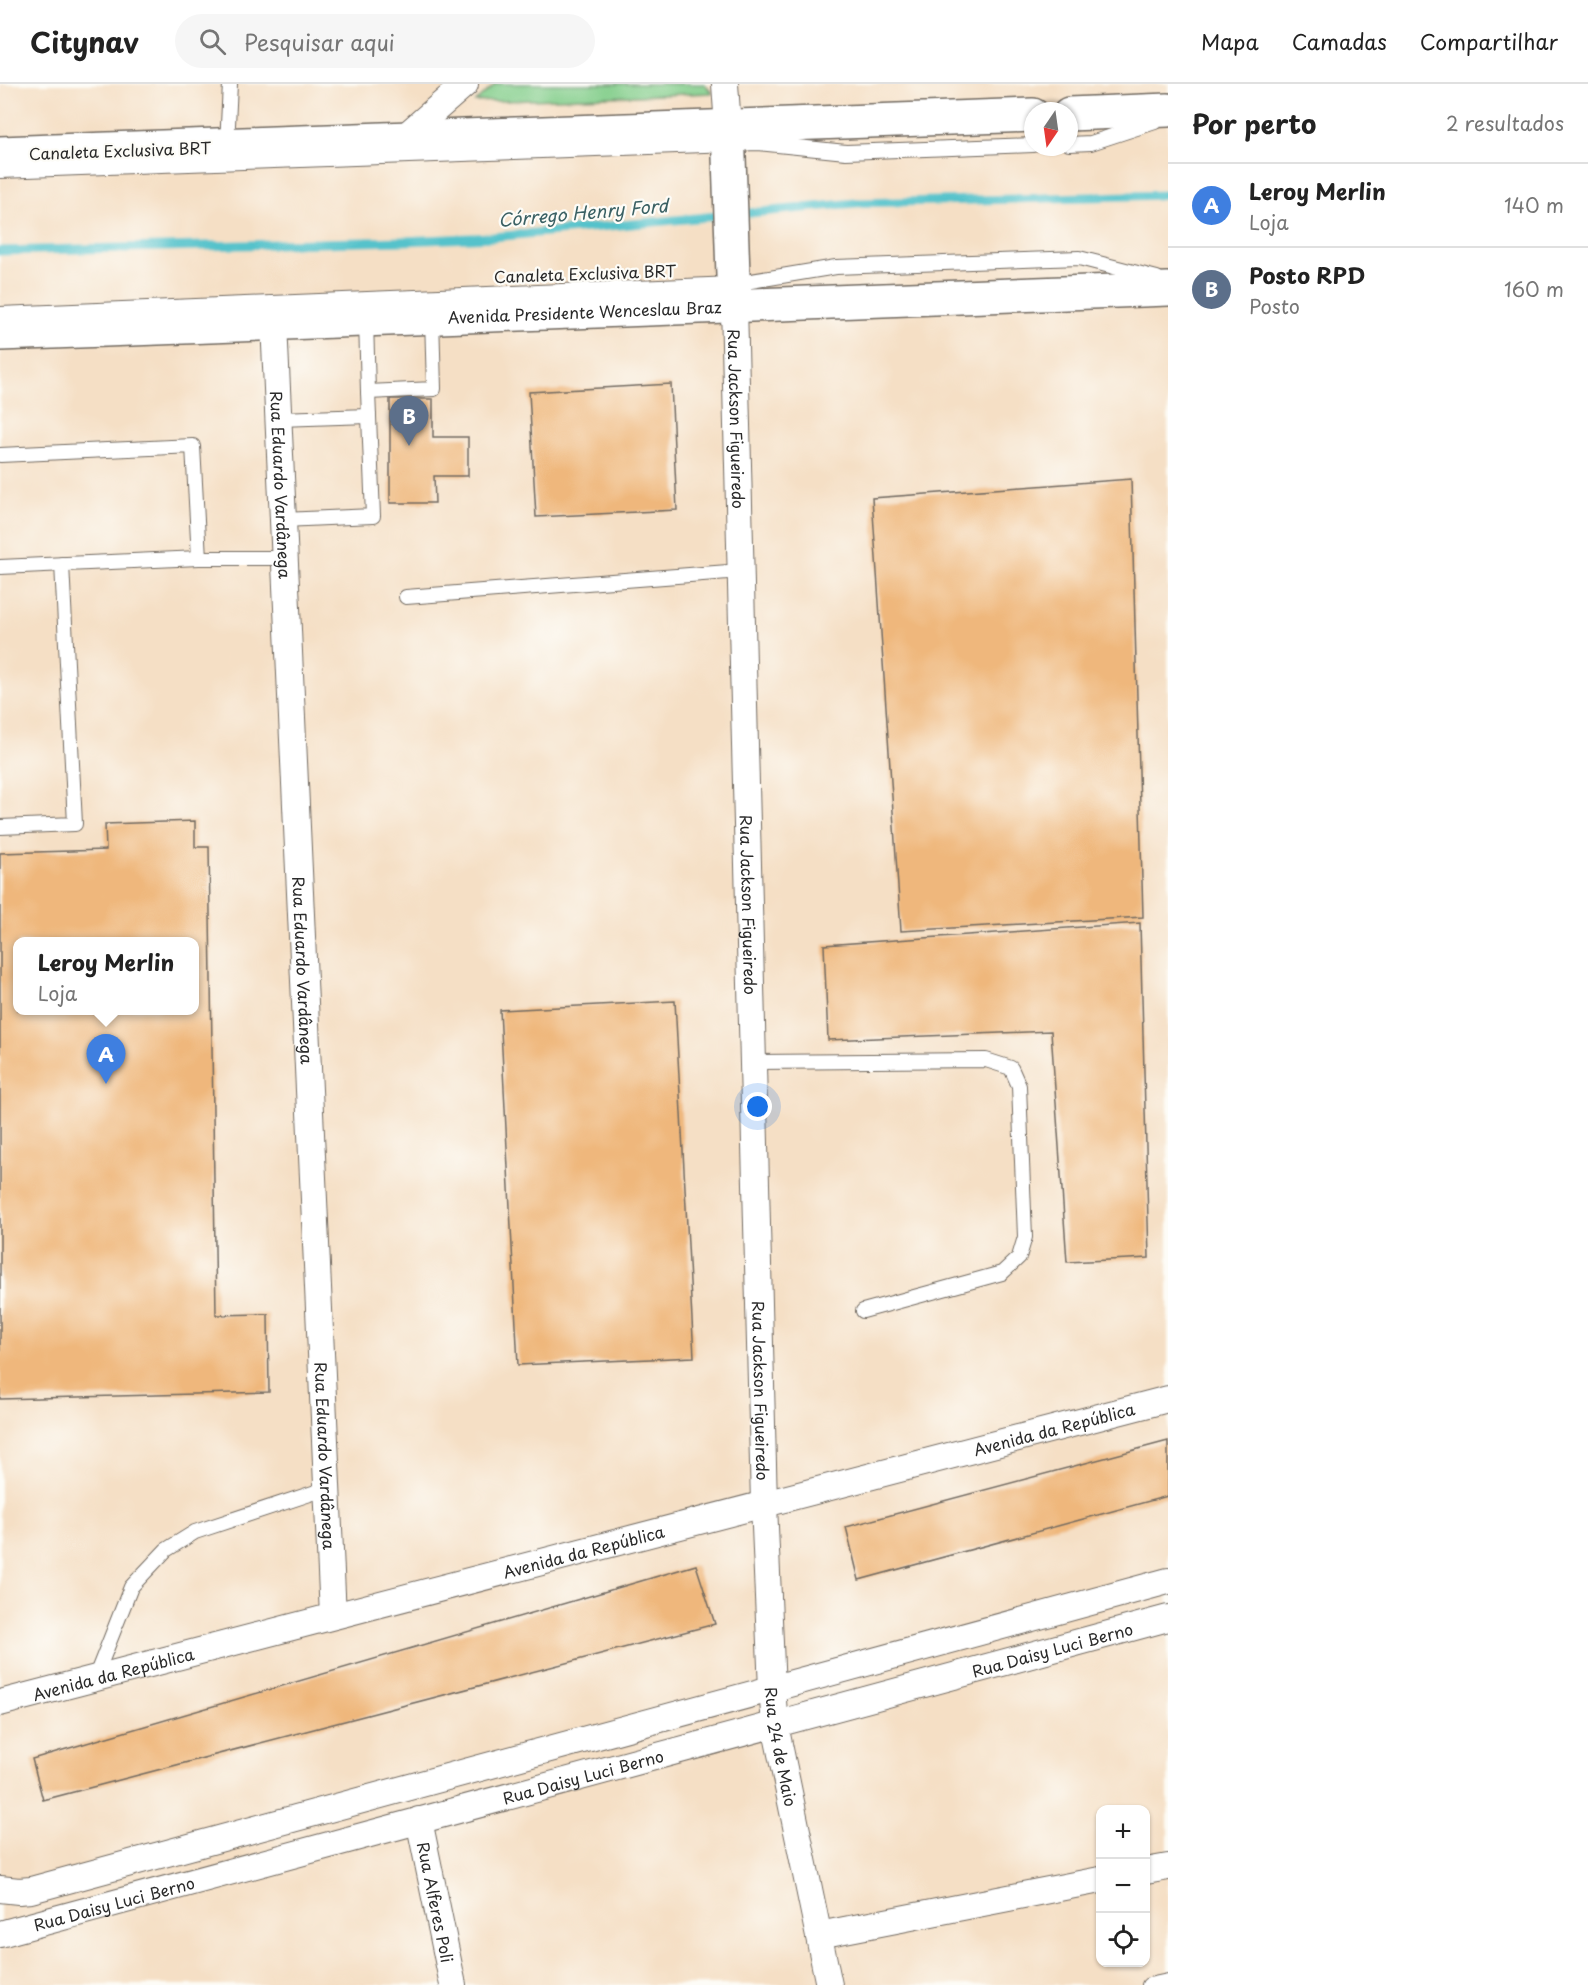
<!DOCTYPE html>
<html lang="pt">
<meta charset="utf-8">
<style>
:root{--surface:#fff;--page:#f6f6f6;--text:#222;--muted:#767676;--line:#e0e0e0;--accent:#ea580c}
body{margin:0;font-family:"Playpen Sans",sans-serif;background:var(--page);color:var(--text)}
.controls{position:absolute;right:18px;bottom:18px;display:grid;overflow:hidden;border-radius:12px;box-shadow:0 2px 4px #0004}
.controls button{width:54px;height:54px;display:grid;place-items:center;padding:0;border:0;border-bottom:2px solid var(--line);background:var(--surface);color:var(--text);font:30px sans-serif}
.compass{position:absolute;left:1024px;top:18px;width:54px;height:54px;border-radius:50%;background:var(--surface);box-shadow:0 2px 4px #0004;rotate:193deg}
.you{position:absolute;left:758px;top:1023px;width:21px;height:21px;margin:-15px;border:4px solid #fff;border-radius:50%;background:#1a73e8;box-shadow:0 0 0 9px #1a73e833}
.badge{display:grid;place-items:center;width:39px;height:39px;border-radius:50%;background:var(--accent);color:#fff;font-size:20px;font-weight:700}
.pin{position:absolute;translate:-50% -50px;filter:drop-shadow(0 2px 3px #0008)}
.pin::after{content:'';position:absolute;top:32px;width:21px;height:18px;background:inherit;clip-path:polygon(0 0,100% 0,50% 100%)}
.popup{position:absolute;left:13px;top:853px;width:186px;height:78px;box-sizing:border-box;display:grid;place-content:center;border-radius:12px;background:var(--surface);filter:drop-shadow(0 2px 4px #0005);font-size:20px;white-space:nowrap;color:var(--muted)}
.popup b{font-size:22px;color:var(--text)}
.popup::after{content:'';position:absolute;left:50%;top:100%;margin-left:-12px;border:12px solid transparent;border-top-color:var(--surface)}
.list{margin:0;padding:0;list-style:none}
h2{display:flex;justify-content:space-between;align-items:center;height:78px;margin:0;padding:0 24px;font-size:26px}
h2 small{font-size:20px;font-weight:400;color:var(--muted)}
.list li{display:grid;grid-template-columns:39px 1fr auto;gap:18px;align-items:center;box-sizing:border-box;height:84px;padding:0 24px;border-top:2px solid var(--line)}
.list b{display:block;font-size:22px;white-space:nowrap}
.list p{margin:0;font-size:20px;white-space:nowrap;color:var(--muted)}
.list em{font-size:20px;font-style:normal;color:var(--muted)}
.icon{flex:none;width:33px;height:33px;fill:none;stroke:currentColor;stroke-width:2;stroke-linecap:round;stroke-linejoin:round}
.map{position:relative;flex:none;width:1168px;height:1901px;overflow:hidden}
header{display:flex;align-items:center;gap:36px;box-sizing:border-box;height:84px;padding:0 30px;background:var(--surface);border-bottom:2px solid var(--line)}
header strong{font-size:28px}
nav{display:flex;gap:33px;margin-inline-start:auto;font-size:21px}
.search{width:420px;height:54px;background:var(--page);display:flex;align-items:center;gap:15px;box-sizing:border-box;padding:0 21px;border-radius:33px;color:var(--muted);font-size:22px}
main{display:flex}
aside{flex:1;background:var(--surface)}
.map>svg:first-child{display:block}
.green{fill:#83ce8b;stroke:#577c5b;stroke-width:1.5}
.lines{fill:none;stroke-linecap:round;stroke-linejoin:round}
.stream{stroke:#55c2cb;stroke-width:9}
.building{fill:#efb77c;fill-rule:evenodd}
.lane-casing{stroke:#726a61;stroke-width:16}
.street-casing{stroke:#726a61;stroke-width:28}
.secondary-casing{stroke:#726a61;stroke-width:36}
.lane{stroke:#fff;stroke-width:14}
.street{stroke:#fff;stroke-width:26}
.secondary{stroke:#fff;stroke-width:33}
.labels{text-anchor:middle;dominant-baseline:central;stroke-width:4.5;stroke-linejoin:round;paint-order:stroke}
.street-label{font-size:16px;fill:#2b2b2b;stroke:#fdfcf7}
.water-label{font-size:18px;font-style:italic;fill:#3a6063;stroke:#fdfcf7}
</style>
<header>
<strong>Citynav</strong>
<div class="search"><svg class="icon" aria-label="search" viewBox="0 0 24 24"><circle cx="10" cy="10" r="6"/><path d="M15 15l6 6"/></svg>Pesquisar aqui</div>
<nav><a>Mapa</a><a>Camadas</a><a>Compartilhar</a></nav>
</header>
<main>
<div class="map">
<svg width="1168" height="1901" viewBox="0 0 1168 1901">
<rect width="100%" height="100%" fill="#fdfcf7"/>
<filter id="ink" filterUnits="userSpaceOnUse"><feTurbulence type="fractalNoise" baseFrequency=".0167" numOctaves="2"/><feDisplacementMap in="SourceGraphic" scale="12" xChannelSelector="R" yChannelSelector="G"/><feConvolveMatrix kernelMatrix="1 2 1 2 8 2 1 2 1" color-interpolation-filters="sRGB"/></filter>
<filter id="wash" filterUnits="userSpaceOnUse"><feTurbulence type="fractalNoise" baseFrequency=".008" numOctaves="4" result="noise"/><feDisplacementMap in="SourceGraphic" scale="24" xChannelSelector="R" yChannelSelector="G"/><feGaussianBlur stdDeviation="1.35" result="paint"/><feColorMatrix in="noise" values="0 0 0 0 0 0 0 0 0 0 0 0 0 0 0 0 0 1.4 0 .05"/><feComposite in="paint" operator="in"/></filter>
<g filter="url(#wash)">
<rect width="100%" height="100%" fill="#f5dfc5"/>
<polygon class="green" points="496,0 705,0 712,9 475,18"/>
<g class="lines">
<polyline class="stream" points="0,167 403,157 493,153 856,119 1168,111"/>
</g>
<g id="blocks">
<g class="building">
<polygon points="671,300 677,426 536,433 529,308"/>
<polygon points="390,315 433,315 433,353 468,353 468,392 434,392 435,419 390,419"/>
<polygon points="1131,395 1143,833 901,847 872,414"/>
<path d="M 195,737 L 195,763 L 209,763 L 216,1231 L 268,1230 L 269,1308 L 0,1315 L 0,769 L 106,766 L 105,740 ZM 18,858 L 195,858 L 195,926 L 18,926 Z"/>
<polygon points="1140,839 1149,1174 1067,1178 1051,947 828,956 824,861"/>
<polygon points="675,917 694,1273 518,1281 500,926"/>
<polygon points="1168,1357 1168,1412 859,1496 846,1443"/>
<polygon points="696,1481 715,1540 43,1716 32,1675"/>
</g>
</g>
</g>
<g filter="url(#ink)">
<use href="#blocks" fill-opacity="0" stroke="#726a61" stroke-width="1.5"/>
<g class="lines">
<defs>
<g id="lane">
<polyline points="1069,60 1091,59 1155,38"/>
<polyline points="227,61 230,0"/>
<polyline points="0,87 758,59 846,68 1033,61"/>
<polyline points="0,230 733,200 836,183 1079,174 1157,194"/>
<polyline points="366,236 368,308"/>
<polyline points="279,335 369,332"/>
<polyline points="0,371 193,362 199,474"/>
<polyline points="283,436 373,432 368,308 434,305 432,233"/>
<polyline points="0,483 199,474 285,474"/>
<polyline points="406,513 741,487"/>
<polyline points="0,743 75,740 62,480"/>
<polyline points="754,978 986,976 1011,984 1019,1002 1025,1153 1019,1173 1002,1189 863,1227"/>
<polyline points="95,1594 131,1503 166,1466 195,1448 328,1404"/>
<polyline points="1149,1901 1168,1897"/>
</g>
<g id="street">
<polyline points="725,0 728,43"/>
<polyline points="402,55 465,0"/>
<path id="s1" d="M 734,221 L 764,1420 L 772,1605 L 775,1641 L 829,1901"/>
<path id="s2" d="M 274,239 L 333,1532"/>
<path id="s3" d="M 0,1619 L 1168,1315"/>
<path id="s4" d="M 419,1736 L 453,1901"/>
<polyline points="1146,1787 1168,1783"/>
<polyline points="0,1805 19,1807 31,1806 1168,1497"/>
<path id="s5" d="M 0,1850 L 1168,1534"/>
<polyline points="819,1851 1100,1796"/>
</g>
<g id="secondary">
<polyline points="1069,30 1168,26"/>
<polyline points="728,43 734,221"/>
<polyline points="0,69 1033,31"/>
<path id="s6" d="M 0,250 L 1168,205"/>
</g>
</defs>
<use href="#lane" class="lane-casing"/>
<use href="#street" class="street-casing"/>
<use href="#secondary" class="secondary-casing"/>
<use href="#lane" class="lane"/>
<use href="#street" class="street"/>
<use href="#secondary" class="secondary"/>
</g>
</g>
<g class="labels">
<g class="street-label">
<text transform="translate(120 66) rotate(-2)">Canaleta Exclusiva BRT</text>
<text transform="translate(585 189) rotate(-2)">Canaleta Exclusiva BRT</text>
<text stroke="none"><textPath href="#s6" startOffset="585">Avenida Presidente Wenceslau Braz</textPath></text>
<text stroke="none"><textPath href="#s1" startOffset="114">Rua Jackson Figueiredo</textPath></text>
<text stroke="none"><textPath href="#s2" startOffset="162">Rua Eduardo Vardânega</textPath></text>
<text stroke="none"><textPath href="#s1" startOffset="600">Rua Jackson Figueiredo</textPath></text>
<text stroke="none"><textPath href="#s2" startOffset="648">Rua Eduardo Vardânega</textPath></text>
<text stroke="none"><textPath href="#s1" startOffset="1086">Rua Jackson Figueiredo</textPath></text>
<text stroke="none"><textPath href="#s3" startOffset="1089">Avenida da República</textPath></text>
<text stroke="none"><textPath href="#s2" startOffset="1134">Rua Eduardo Vardânega</textPath></text>
<text stroke="none"><textPath href="#s3" startOffset="603">Avenida da República</textPath></text>
<text stroke="none"><textPath href="#s5" startOffset="1090">Rua Daisy Luci Berno</textPath></text>
<text stroke="none"><textPath href="#s3" startOffset="117">Avenida da República</textPath></text>
<text stroke="none"><textPath href="#s1" startOffset="1443">Rua 24 de Maio</textPath></text>
<text stroke="none"><textPath href="#s5" startOffset="604">Rua Daisy Luci Berno</textPath></text>
<text stroke="none"><textPath href="#s5" startOffset="118">Rua Daisy Luci Berno</textPath></text>
<text stroke="none"><textPath href="#s4" startOffset="84">Rua Alferes Poli</textPath></text>
</g>
<g class="water-label">
<text transform="translate(583 128) rotate(-5)">Córrego Henry Ford</text>
</g>
</g>
</svg>
<div class="controls">
<button>+</button>
<button>−</button>
<button><svg class="icon" aria-label="locate" viewBox="0 0 24 24"><circle cx="12" cy="12" r="6"/><path d="M12 2v4M12 18v4M2 12h4M18 12h4"/></svg></button>
</div>
<svg class="compass" viewBox="-18 -18 36 36"><path d="M0-13l5 13h-10z" fill="#e53935"/><path d="M0 13l5-13h-10z" fill="#767676"/></svg>
<div class="you"></div>
<div class="pin badge" style="left:106px;top:1000px;background:#3f7fe0">A</div>
<div class="popup"><b>Leroy Merlin</b>Loja</div>
<div class="pin badge" style="left:409px;top:362px;background:#5c6f8a">B</div>
</div>
<aside>
<h2>Por perto<small>2 resultados</small></h2>
<ul class="list">
<li><span class="badge" style="background:#3f7fe0">A</span><div><b>Leroy Merlin</b><p>Loja</p></div><em>140 m</em></li>
<li><span class="badge" style="background:#5c6f8a">B</span><div><b>Posto RPD</b><p>Posto</p></div><em>160 m</em></li>
</ul>
</aside>
</main>
